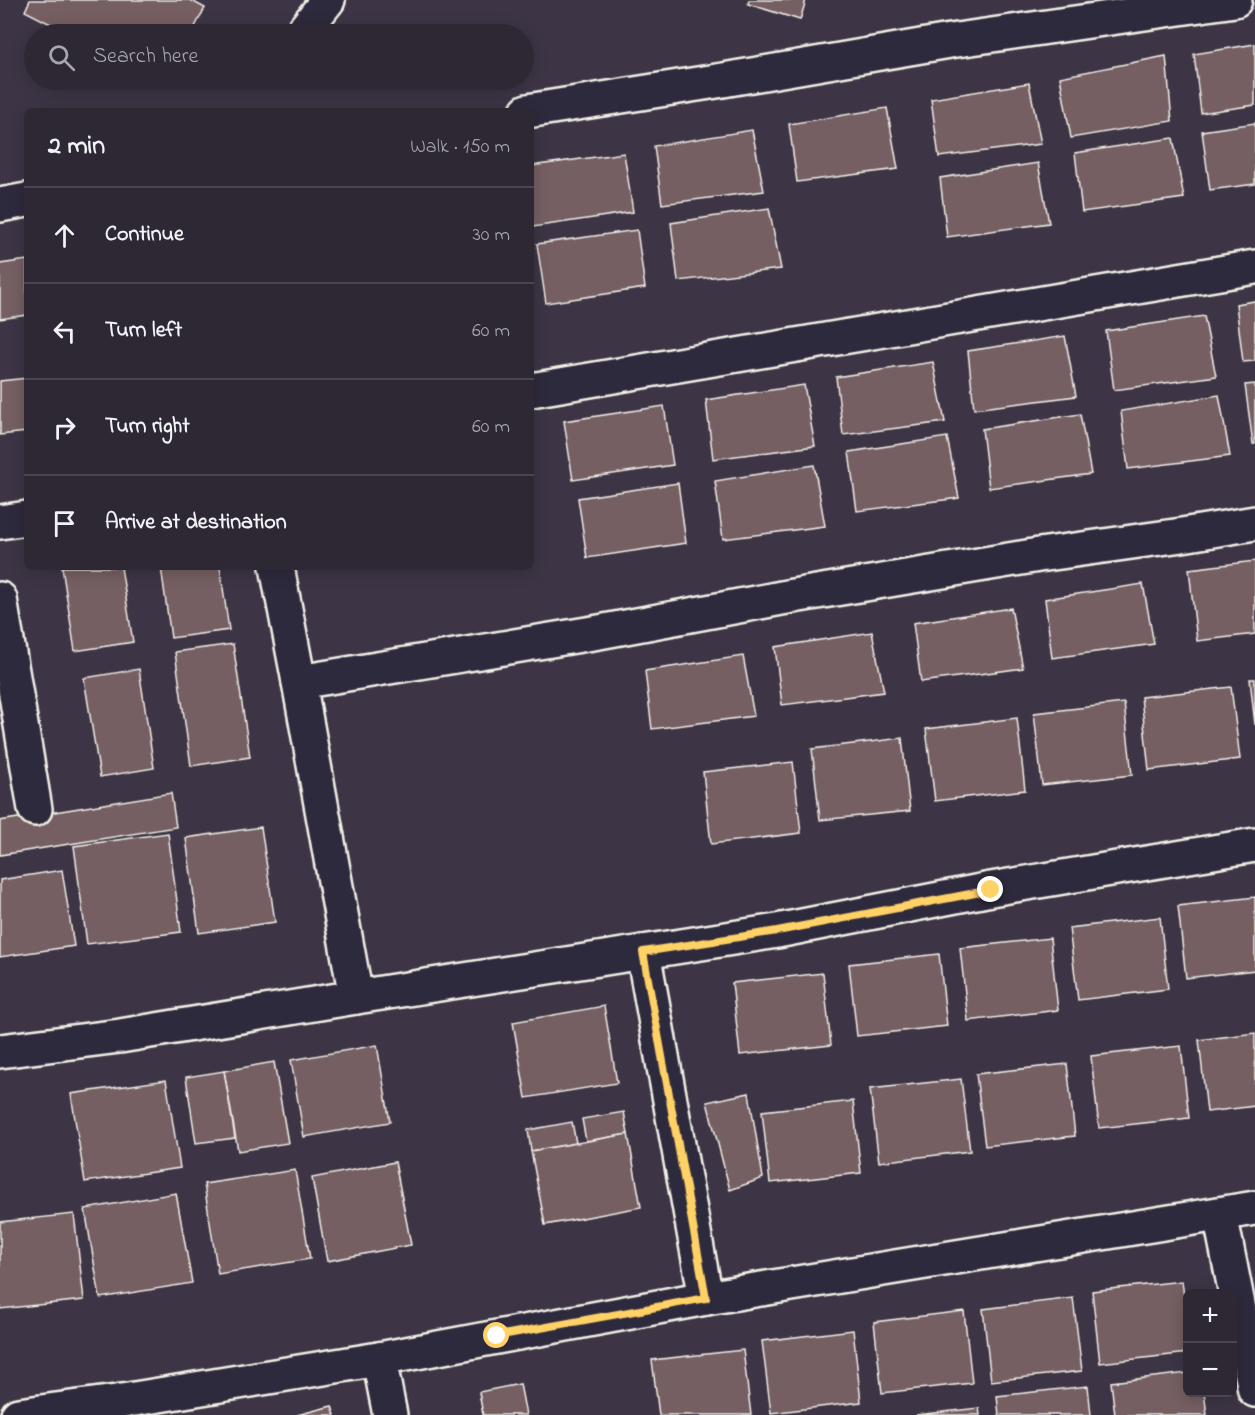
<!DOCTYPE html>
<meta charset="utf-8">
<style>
:root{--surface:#2e2834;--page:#36303c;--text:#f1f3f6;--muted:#a7a6ac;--line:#49444f}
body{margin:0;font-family:"Indie Flower",sans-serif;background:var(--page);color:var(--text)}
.controls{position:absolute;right:18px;bottom:18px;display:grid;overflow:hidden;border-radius:9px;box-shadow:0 3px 15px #0003}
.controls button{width:54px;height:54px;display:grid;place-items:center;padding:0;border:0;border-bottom:2px solid var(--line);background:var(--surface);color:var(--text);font:30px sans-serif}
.stop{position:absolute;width:18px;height:18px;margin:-14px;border:4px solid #ffd166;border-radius:50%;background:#fff}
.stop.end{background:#ffd166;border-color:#fff;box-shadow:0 2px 6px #0008}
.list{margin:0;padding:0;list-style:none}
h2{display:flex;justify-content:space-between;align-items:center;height:78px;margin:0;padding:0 24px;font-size:26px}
h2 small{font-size:20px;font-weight:400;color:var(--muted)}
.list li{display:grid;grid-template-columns:39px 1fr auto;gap:18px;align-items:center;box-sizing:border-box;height:96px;padding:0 24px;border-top:2px solid var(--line)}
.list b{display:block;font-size:22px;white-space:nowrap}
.list em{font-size:20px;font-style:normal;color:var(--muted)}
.icon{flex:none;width:33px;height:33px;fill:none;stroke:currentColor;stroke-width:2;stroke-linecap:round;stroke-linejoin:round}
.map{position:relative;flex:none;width:1255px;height:1415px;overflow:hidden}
.search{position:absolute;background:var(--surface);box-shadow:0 3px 15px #0003;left:24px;top:24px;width:510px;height:66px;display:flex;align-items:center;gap:15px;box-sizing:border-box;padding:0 21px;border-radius:33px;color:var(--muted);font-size:22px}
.panel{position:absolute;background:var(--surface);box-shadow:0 3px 15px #0003;left:24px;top:108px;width:510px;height:462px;border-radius:9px}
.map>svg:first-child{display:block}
.building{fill:#755f63;stroke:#f4f1e8;stroke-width:1.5}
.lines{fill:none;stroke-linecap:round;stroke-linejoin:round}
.street-casing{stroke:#f4f1e8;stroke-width:38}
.street{stroke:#2f2a3d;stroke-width:33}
.route{stroke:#ffd166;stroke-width:8}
</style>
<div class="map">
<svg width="1255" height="1415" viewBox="0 0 1255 1415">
<rect width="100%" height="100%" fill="#3d3545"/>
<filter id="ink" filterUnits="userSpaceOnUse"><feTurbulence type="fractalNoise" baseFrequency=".0167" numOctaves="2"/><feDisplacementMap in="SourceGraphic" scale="12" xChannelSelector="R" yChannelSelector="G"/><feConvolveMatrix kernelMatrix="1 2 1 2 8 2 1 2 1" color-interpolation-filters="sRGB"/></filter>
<g filter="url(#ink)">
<g class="building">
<polygon points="30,0 190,0 205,8 191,34 70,34 25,11"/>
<polygon points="749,0 806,0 800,20 748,4"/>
<polygon points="1255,44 1255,105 1201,113 1194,54"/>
<polygon points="1166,56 1172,121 1071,138 1060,77"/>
<polygon points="1029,83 1041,144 939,157 931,99"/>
<polygon points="887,108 898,169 797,182 789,124"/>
<polygon points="1255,123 1255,184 1210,190 1202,131"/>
<polygon points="752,130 764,191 662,204 654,146"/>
<polygon points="1173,138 1184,198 1082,212 1075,153"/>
<polygon points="624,153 633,212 533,227 531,212 531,166"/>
<polygon points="1038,163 1049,223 947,237 940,178"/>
<polygon points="769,208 781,269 678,281 671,223"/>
<polygon points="637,230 645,288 546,303 537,244"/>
<polygon points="27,260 27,315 0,319 0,264"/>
<polygon points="1255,301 1255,361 1243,362 1236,304"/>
<polygon points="1204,316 1216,376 1114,390 1106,331"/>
<polygon points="1065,336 1076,396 974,409 968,351"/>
<polygon points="933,362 945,422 843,435 836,377"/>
<polygon points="27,378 27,432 0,435 0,381"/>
<polygon points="1255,384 1255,444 1253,444 1245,385"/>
<polygon points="804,385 815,446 713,459 706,400"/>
<polygon points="1219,395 1230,456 1128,469 1121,411"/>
<polygon points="664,406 673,465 573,480 564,421"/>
<polygon points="1080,414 1091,474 989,488 982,429"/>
<polygon points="947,437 959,498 857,511 849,452"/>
<polygon points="814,465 825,526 723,539 715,481"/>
<polygon points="678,483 686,543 587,558 578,498"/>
<polygon points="1255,561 1255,634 1197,641 1189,569"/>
<polygon points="62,567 121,567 133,642 75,651"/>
<polygon points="161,567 220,567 229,630 171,638"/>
<polygon points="1143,584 1154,644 1052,658 1045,599"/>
<polygon points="1011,608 1023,668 921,682 913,623"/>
<polygon points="872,632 884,692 782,705 775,647"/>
<polygon points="233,644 250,757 191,766 175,652"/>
<polygon points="743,656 754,716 652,729 645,671"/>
<polygon points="139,669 154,768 100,777 84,678"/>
<polygon points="1250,679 1255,679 1255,725"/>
<polygon points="1231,687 1240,759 1149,770 1141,697"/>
<polygon points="1124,703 1132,775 1042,785 1034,713"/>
<polygon points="1017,718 1025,790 935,801 926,729"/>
<polygon points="902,738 910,811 820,820 812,749"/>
<polygon points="793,762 801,833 711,844 703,772"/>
<polygon points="171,793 176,827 0,855 0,821"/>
<polygon points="261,827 275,922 199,933 186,838"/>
<polygon points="168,833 181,932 87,944 74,846"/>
<polygon points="62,870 74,946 0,957 0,880"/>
<polygon points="1255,897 1255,970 1186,978 1178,906"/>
<polygon points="1160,917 1168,989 1078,1000 1069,928"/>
<polygon points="1050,938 1058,1010 968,1021 960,948"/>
<polygon points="939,954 947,1026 857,1036 849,964"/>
<polygon points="823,973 831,1045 740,1055 732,983"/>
<polygon points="604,1006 617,1083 526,1098 513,1022"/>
<polygon points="1255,1033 1255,1106 1207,1112 1199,1040"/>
<polygon points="377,1045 390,1122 304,1137 291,1060"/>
<polygon points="1181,1046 1189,1118 1099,1128 1091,1056"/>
<polygon points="274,1062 288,1143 238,1151 224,1071"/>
<polygon points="1067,1064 1075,1136 985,1146 976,1074"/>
<polygon points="224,1071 235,1138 196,1143 186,1077"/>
<polygon points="961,1079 970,1151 879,1162 870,1089"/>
<polygon points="166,1080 180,1168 85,1182 71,1094"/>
<polygon points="749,1093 763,1178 730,1190 707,1102"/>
<polygon points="853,1101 861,1173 770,1183 762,1111"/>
<polygon points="624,1112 628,1134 586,1141 582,1119"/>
<polygon points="572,1122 576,1143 531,1151 528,1130"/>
<polygon points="628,1134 641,1207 545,1225 531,1151"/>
<polygon points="395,1162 411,1245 327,1261 312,1178"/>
<polygon points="295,1170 310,1259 218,1274 204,1184"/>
<polygon points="176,1193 192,1283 100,1298 85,1209"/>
<polygon points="74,1214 84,1300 0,1309 0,1222"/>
<polygon points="1182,1281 1188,1327 1188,1353 1100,1363 1092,1291"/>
<polygon points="1073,1298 1082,1371 991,1381 983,1309"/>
<polygon points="964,1311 972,1383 882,1393 874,1322"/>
<polygon points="853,1330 861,1402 771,1413 762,1341"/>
<polygon points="743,1350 751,1415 659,1415 652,1360"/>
<polygon points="1188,1373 1188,1392 1204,1392 1207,1415 1115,1415 1111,1382"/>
<polygon points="520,1384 526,1415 483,1415 479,1392"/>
<polygon points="1088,1386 1091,1415 999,1415 997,1396"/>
<polygon points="332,1406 335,1415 297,1415"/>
<polygon points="979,1408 980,1415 916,1415"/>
</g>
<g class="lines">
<defs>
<g id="street">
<polyline points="301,34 328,0"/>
<polyline points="527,111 723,80 950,41 1235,0"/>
<polyline points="0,205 27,200"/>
<polyline points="531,390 1255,267"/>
<polyline points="0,522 27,518"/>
<polyline points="277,567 299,682 356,997"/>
<polyline points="0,599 35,809"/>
<polyline points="299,682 599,632 787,597 1039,555 1182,535 1255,523"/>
<polyline points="643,952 706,1298"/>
<polyline points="0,1051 120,1036 356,997 777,931 991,889 1255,845"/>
<polyline points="1220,1214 1255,1390"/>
<polyline points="379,1359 390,1415"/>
<polyline points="18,1415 116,1402 379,1359 706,1298 1255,1208"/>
</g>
</defs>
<use href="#street" class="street-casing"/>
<use href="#street" class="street"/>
</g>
</g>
<g class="lines" filter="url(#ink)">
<polyline class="route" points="497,1336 706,1298 643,952 777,931 991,890"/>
</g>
</svg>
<div class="controls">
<button>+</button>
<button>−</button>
</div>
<div class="stop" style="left:497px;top:1336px"></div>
<div class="stop end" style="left:991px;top:890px"></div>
<div class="search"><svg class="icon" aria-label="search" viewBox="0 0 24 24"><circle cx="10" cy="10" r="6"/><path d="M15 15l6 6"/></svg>Search here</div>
<section class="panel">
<h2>2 min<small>Walk · 150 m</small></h2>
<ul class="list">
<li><svg class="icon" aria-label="ahead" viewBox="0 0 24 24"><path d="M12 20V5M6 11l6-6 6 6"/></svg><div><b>Continue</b></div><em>30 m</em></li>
<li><svg class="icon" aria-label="left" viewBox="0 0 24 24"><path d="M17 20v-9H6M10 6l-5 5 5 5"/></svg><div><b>Turn left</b></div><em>60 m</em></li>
<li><svg class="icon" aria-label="right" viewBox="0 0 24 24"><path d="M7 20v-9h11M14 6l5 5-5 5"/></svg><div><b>Turn right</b></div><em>60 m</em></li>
<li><svg class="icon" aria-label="arrive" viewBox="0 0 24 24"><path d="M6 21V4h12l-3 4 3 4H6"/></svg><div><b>Arrive at destination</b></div></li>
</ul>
</section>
</div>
